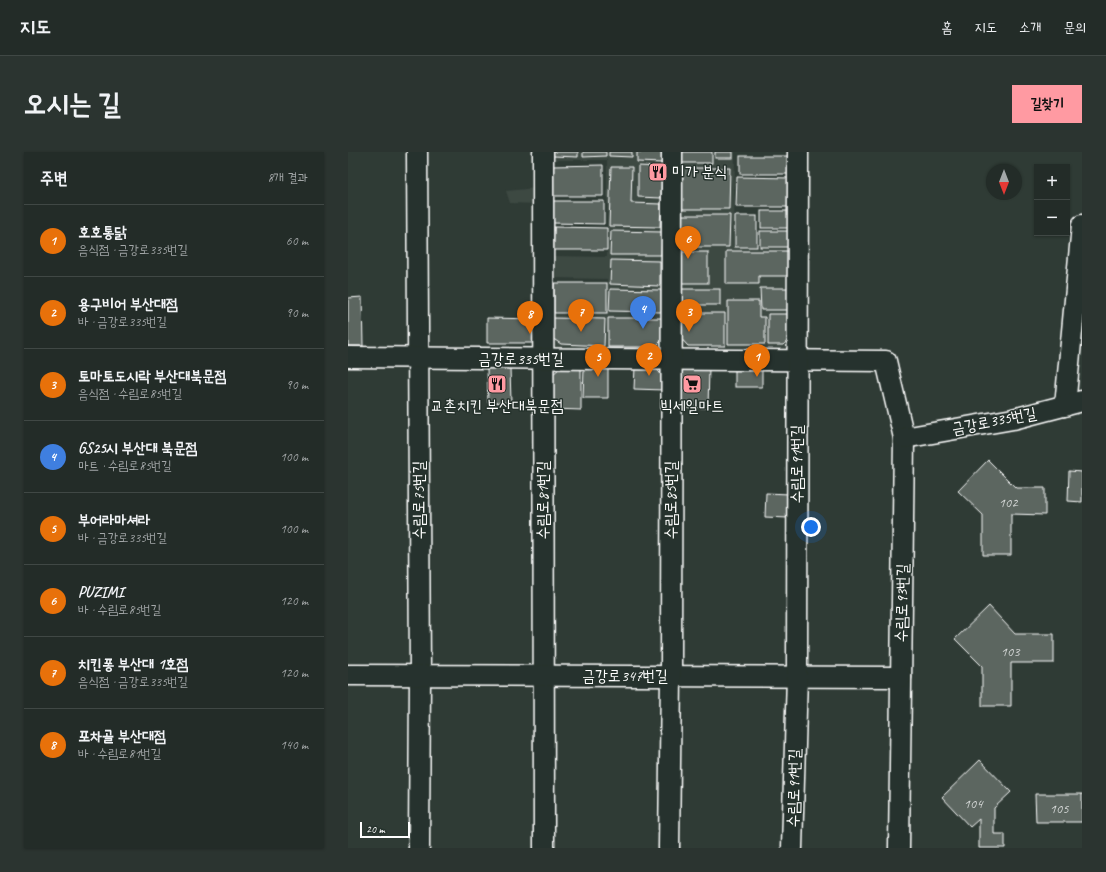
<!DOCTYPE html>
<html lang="ko">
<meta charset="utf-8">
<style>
:root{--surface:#232c28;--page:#2b3430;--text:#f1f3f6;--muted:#a3a7a8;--line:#404845;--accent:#ff9aa2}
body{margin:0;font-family:Caveat,"Poor Story",sans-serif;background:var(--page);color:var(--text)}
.controls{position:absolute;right:12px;top:12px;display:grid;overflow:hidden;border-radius:0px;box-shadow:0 1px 3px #0004}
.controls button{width:36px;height:36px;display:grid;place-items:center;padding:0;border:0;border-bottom:1px solid var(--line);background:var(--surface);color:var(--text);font:20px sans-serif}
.compass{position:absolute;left:638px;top:12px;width:36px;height:36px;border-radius:50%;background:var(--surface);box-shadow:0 1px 3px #0004;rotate:180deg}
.scale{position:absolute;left:12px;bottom:10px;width:50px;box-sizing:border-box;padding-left:4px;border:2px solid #fff;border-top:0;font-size:11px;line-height:14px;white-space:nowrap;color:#fff;-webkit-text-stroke:3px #26332d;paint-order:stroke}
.you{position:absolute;left:463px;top:375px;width:14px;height:14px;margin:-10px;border:3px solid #fff;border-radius:50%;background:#1a73e8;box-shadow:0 0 0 6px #1a73e833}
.badge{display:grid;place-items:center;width:26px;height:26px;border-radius:50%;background:var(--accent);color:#fff;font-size:13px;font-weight:700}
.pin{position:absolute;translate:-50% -33px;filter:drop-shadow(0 1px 2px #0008)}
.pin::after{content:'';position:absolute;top:21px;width:14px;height:12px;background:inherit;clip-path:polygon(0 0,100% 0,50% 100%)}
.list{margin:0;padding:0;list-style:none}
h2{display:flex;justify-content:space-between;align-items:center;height:52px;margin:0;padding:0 16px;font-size:17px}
h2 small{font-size:13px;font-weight:400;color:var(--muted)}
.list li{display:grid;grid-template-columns:26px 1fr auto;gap:12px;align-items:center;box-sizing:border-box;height:72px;padding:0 16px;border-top:1px solid var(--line)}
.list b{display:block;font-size:15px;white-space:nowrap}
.list p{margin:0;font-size:13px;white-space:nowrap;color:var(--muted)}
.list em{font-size:13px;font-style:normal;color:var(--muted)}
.map{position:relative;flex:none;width:734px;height:696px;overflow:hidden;border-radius:0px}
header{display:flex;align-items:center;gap:24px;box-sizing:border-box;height:56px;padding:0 20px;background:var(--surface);border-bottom:1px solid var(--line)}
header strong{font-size:19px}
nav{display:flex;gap:22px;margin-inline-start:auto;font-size:14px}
.intro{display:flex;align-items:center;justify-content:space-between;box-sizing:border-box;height:96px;padding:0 24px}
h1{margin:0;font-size:28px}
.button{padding:10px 18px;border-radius:0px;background:var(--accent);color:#111;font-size:14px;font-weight:700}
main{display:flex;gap:24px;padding:0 24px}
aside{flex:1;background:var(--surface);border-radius:0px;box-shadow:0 1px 3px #0004}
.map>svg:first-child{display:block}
.built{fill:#3c4842}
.building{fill:#5b6661;stroke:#fff}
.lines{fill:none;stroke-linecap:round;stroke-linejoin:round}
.street-casing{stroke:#fff;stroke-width:23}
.street{stroke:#26332d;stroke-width:20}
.labels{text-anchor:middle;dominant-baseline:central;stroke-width:3;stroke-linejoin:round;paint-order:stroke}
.number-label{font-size:14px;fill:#d6d9d8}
.poi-label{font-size:16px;fill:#fff;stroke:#26332d}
.street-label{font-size:16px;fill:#fff;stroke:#26332d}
</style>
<header>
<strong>지도</strong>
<nav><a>홈</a><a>지도</a><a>소개</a><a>문의</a></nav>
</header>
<div class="intro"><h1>오시는 길</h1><a class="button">길찾기</a></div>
<main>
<aside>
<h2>주변<small>8개 결과</small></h2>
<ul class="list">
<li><span class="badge" style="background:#e8710a">1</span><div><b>호호통닭</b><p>음식점 · 금강로335번길</p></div><em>60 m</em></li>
<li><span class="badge" style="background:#e8710a">2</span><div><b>용구비어 부산대점</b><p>바 · 금강로335번길</p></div><em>90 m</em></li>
<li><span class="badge" style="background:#e8710a">3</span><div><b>토마토도시락 부산대북문점</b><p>음식점 · 수림로85번길</p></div><em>90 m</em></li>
<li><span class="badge" style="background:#3f7fe0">4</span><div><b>GS25시 부산대 북문점</b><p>마트 · 수림로85번길</p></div><em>100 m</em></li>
<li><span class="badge" style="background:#e8710a">5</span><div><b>부어라마셔라</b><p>바 · 금강로335번길</p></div><em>100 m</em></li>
<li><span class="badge" style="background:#e8710a">6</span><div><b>PUZIMI</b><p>바 · 수림로85번길</p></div><em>120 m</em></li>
<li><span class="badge" style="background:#e8710a">7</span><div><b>치킨퐁 부산대 1호점</b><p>음식점 · 금강로335번길</p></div><em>120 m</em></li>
<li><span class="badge" style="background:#e8710a">8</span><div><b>포차골 부산대점</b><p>바 · 수림로81번길</p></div><em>140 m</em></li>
</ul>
</aside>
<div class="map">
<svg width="734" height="696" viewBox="0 0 734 696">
<rect width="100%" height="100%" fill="#2f3b35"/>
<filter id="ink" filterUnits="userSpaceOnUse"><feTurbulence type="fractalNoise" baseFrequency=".025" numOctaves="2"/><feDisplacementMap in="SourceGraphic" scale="8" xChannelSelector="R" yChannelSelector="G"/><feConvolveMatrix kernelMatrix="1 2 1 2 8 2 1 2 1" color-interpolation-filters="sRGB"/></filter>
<g filter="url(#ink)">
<g class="built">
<polygon points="200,0 320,0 320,202 201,202 201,163 259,162 259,127 206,126 206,104 259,105 259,8 200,8"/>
<polygon points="328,0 387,0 386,95 445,96 444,196 326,195"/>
<polygon points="188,36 189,52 162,51 158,39"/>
</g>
<g class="building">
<polygon points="205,0 230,0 230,5 205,4"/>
<polygon points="235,0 258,0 258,4 235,5"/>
<polygon points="261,0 284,0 284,5 261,4"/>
<polygon points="289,0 315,0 315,11 289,10"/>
<rect x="332" y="0" width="32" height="11"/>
<rect x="367" y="0" width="18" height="6"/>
<rect x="392" y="4" width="49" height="18"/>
<polygon points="255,13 255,44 204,44 204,14"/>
<polygon points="290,14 314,15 313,46 290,45"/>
<polygon points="263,15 284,15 283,51 313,52 312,75 261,74"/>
<polygon points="330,16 382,16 381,57 330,57"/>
<polygon points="389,25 442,26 441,55 388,55"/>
<polygon points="204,49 256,49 256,72 204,71"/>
<rect x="413" y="59" width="27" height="17"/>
<polygon points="329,63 382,63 381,95 329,95"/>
<rect x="387" y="64" width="22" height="31"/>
<polygon points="206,75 259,76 259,98 205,98"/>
<polygon points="263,79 314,80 313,103 262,103"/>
<rect x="412" y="79" width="29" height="16"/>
<polygon points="378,99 440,99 440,124 411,124 411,132 378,132"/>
<rect x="331" y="100" width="29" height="31"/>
<polygon points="263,108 312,109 312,134 262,132"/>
<rect x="206" y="131" width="53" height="30"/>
<polygon points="412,136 441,136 442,158 413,158"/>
<polygon points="262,137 313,138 313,160 261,159"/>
<rect x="331" y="137" width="41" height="16"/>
<polygon points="14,145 15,194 0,194 0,146"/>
<polygon points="380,149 411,149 411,165 417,165 417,192 380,192"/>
<polygon points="328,161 377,161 377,194 340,194 328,181"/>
<polygon points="420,162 443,162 443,186 435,193 420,193"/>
<polygon points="139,166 192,167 185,191 139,191"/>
<polygon points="204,166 257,167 256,194 213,192 204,186"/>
<polygon points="260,166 316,166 316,186 307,195 260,195"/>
<polygon points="287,215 307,215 316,226 316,238 286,237"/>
<polygon points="139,216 162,216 163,250 140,251"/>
<polygon points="212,216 233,217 233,258 204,257 204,223"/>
<polygon points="336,216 361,216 360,256 329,255 329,222"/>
<polygon points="236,217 260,217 260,246 235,246"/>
<rect x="387" y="217" width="27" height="18"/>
<polygon points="640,308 668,336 697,336 697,363 663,362 663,403 635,403 635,363 610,339"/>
<polygon points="721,319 734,320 734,350 720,349"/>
<polygon points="418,341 441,342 440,366 417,365"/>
<polygon points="641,454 667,482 706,482 706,511 663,511 663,554 634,554 634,514 607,487"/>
<polygon points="632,608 663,640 646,656 646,682 657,682 657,696 631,696 631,667 622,675 594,645"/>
<polygon points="687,642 734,642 734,670 688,670"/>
</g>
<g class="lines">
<defs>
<g id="street">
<polyline points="69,0 72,523 71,696"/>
<polyline points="195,0 196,696"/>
<polyline points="0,205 538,209 556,286 551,696"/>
<polyline points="717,254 734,73"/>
<polyline points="556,286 665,267 734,249"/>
<polyline points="0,523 553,525"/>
<polyline points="321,696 323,524 324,0"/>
<polyline points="444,696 449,524 450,0"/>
</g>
</defs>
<use href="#street" class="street-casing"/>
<use href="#street" class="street"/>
</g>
</g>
<defs>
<symbol id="restaurant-square" viewBox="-11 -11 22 22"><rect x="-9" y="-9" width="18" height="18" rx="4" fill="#ff9aa2" stroke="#26332d"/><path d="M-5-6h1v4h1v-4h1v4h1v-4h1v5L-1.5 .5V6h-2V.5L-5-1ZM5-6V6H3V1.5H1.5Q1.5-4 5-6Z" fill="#111"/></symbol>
<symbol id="supermarket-square" viewBox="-11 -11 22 22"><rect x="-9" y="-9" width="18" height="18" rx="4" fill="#ff9aa2" stroke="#26332d"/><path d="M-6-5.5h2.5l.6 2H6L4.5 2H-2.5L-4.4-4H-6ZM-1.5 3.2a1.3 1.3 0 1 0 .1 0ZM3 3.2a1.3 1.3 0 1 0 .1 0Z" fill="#111"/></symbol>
</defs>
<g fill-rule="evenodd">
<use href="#restaurant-square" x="299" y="9" width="22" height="22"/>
<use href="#restaurant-square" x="138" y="221" width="22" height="22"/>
<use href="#supermarket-square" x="333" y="221" width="22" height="22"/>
</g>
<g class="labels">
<g class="number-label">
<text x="660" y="350">102</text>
<text x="662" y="499">103</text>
<text x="625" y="651">104</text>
<text x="711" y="656">105</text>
</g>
<g class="poi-label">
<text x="324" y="20" text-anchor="start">미가 분식</text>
<text x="149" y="254">교촌치킨 부산대북문점</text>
<text x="344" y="254">빅세일마트</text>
</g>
<g class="street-label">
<text x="173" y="207">금강로335번길</text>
<text transform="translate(646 269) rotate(-11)">금강로335번길</text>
<text transform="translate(449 312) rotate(-90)">수림로91번길</text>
<text transform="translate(71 348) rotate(-90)">수림로75번길</text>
<text transform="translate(195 348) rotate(-90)">수림로81번길</text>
<text transform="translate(323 348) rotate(-90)">수림로85번길</text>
<text transform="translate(554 451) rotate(-89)">수림로93번길</text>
<text x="277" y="524">금강로347번길</text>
<text transform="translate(446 636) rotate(-89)">수림로91번길</text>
</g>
</g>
</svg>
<div class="controls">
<button>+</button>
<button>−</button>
</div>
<svg class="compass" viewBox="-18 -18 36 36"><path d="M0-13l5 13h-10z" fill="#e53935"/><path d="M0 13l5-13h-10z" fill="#a3a7a8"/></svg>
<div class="scale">20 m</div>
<div class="you"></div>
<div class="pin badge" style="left:409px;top:225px;background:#e8710a">1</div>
<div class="pin badge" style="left:301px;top:224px;background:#e8710a">2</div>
<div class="pin badge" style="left:341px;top:180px;background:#e8710a">3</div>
<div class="pin badge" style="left:295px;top:177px;background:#3f7fe0">4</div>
<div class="pin badge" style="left:250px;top:225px;background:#e8710a">5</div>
<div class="pin badge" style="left:340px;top:107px;background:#e8710a">6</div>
<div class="pin badge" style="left:233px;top:180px;background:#e8710a">7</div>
<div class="pin badge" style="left:182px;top:182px;background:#e8710a">8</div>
</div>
</main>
